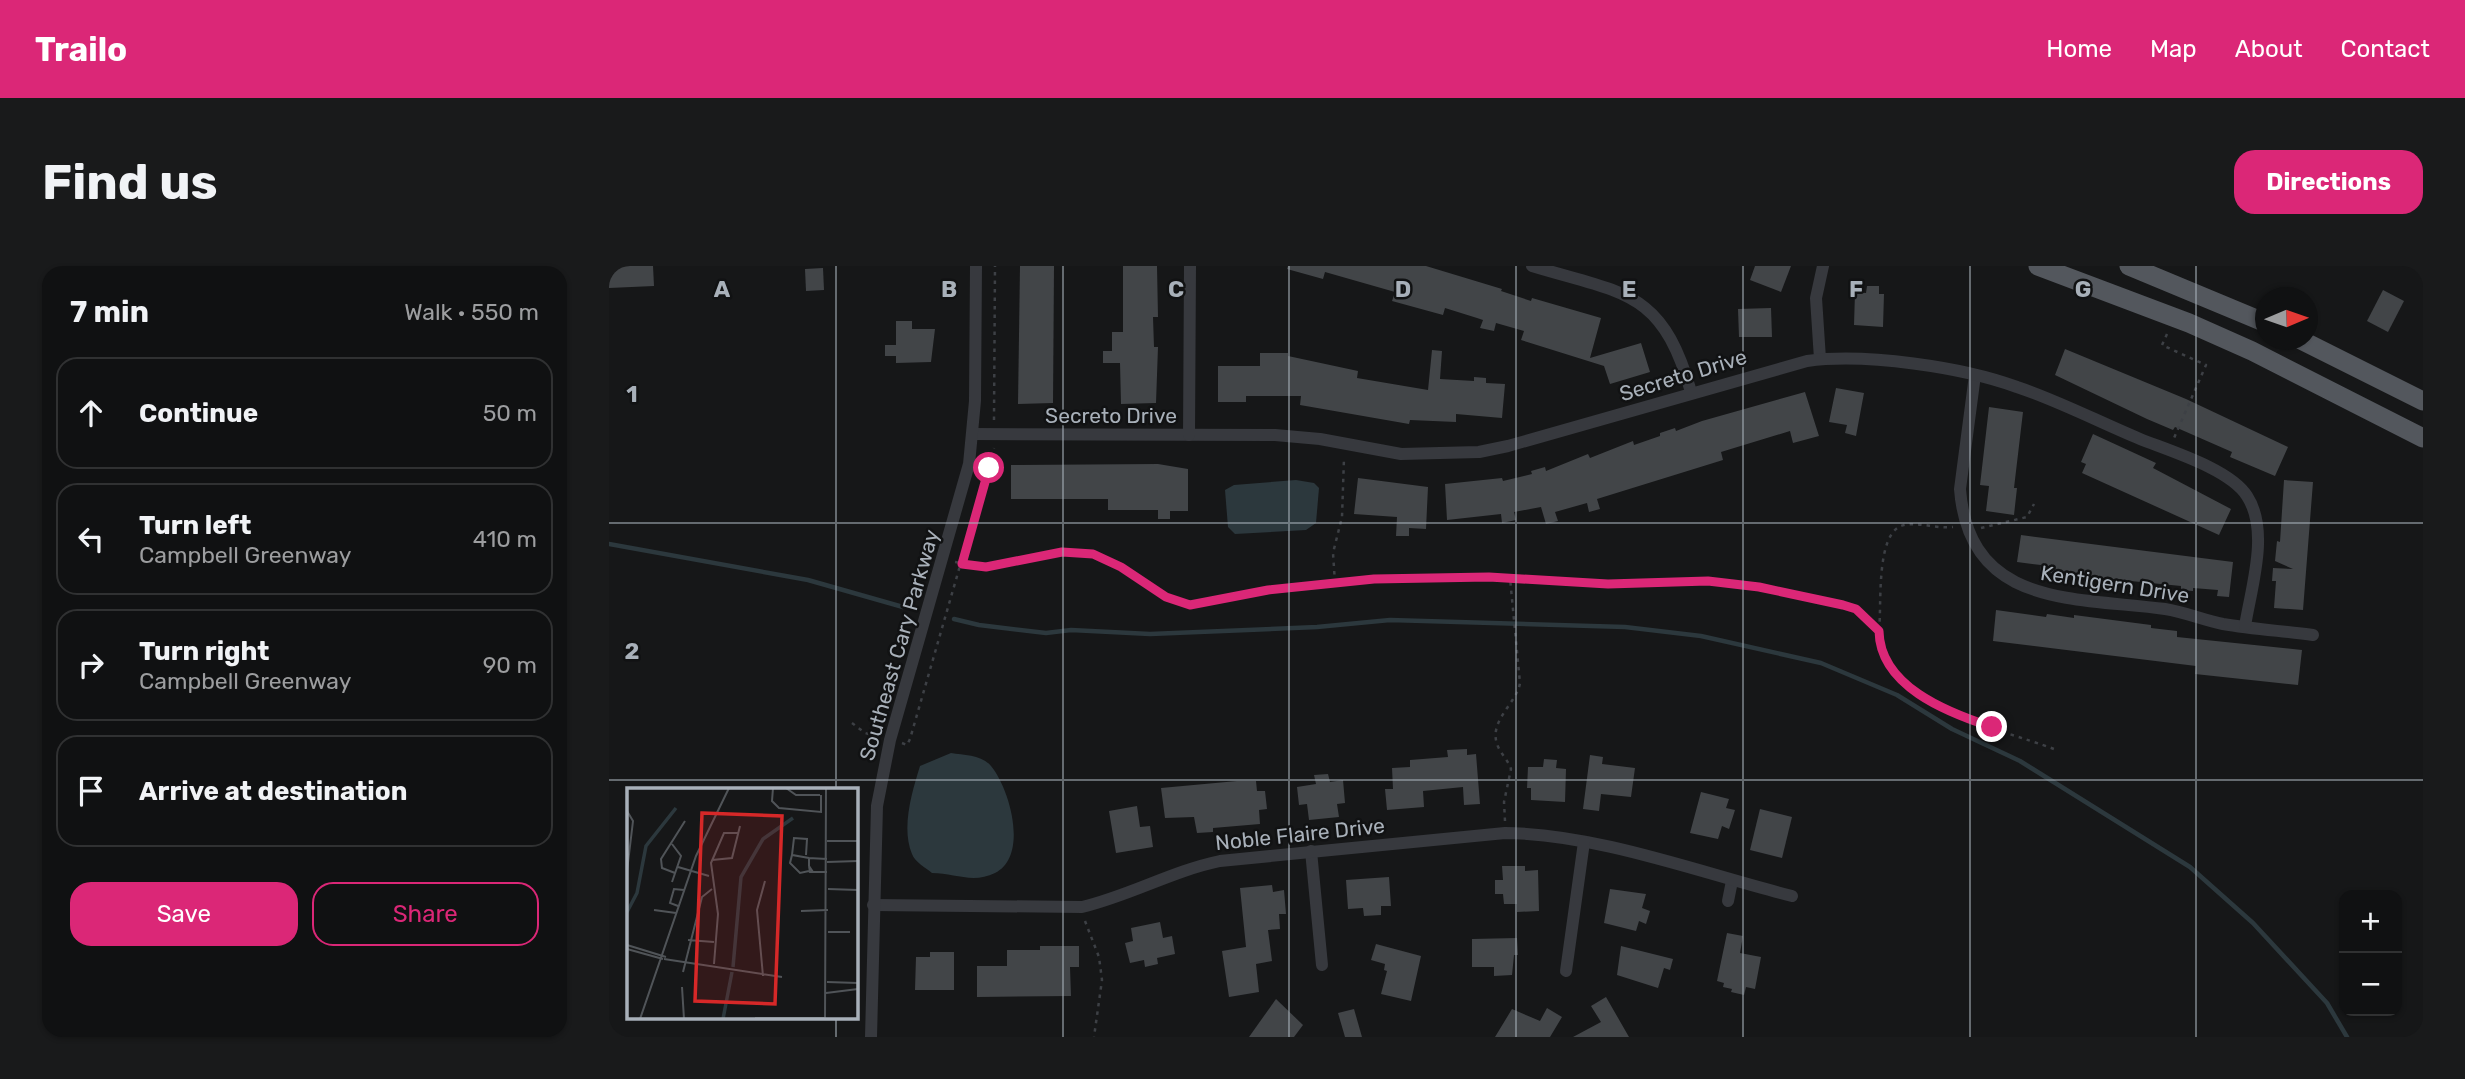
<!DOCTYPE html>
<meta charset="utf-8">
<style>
:root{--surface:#101112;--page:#191a1b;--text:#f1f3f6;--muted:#9c9d9f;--line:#303132;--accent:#db2777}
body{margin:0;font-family:Rubik,sans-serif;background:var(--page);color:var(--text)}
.controls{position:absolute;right:21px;bottom:21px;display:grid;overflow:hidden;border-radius:14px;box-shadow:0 2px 5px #0004}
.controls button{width:63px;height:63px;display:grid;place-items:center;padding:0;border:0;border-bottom:2px solid var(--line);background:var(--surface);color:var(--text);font:35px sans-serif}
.compass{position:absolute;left:1646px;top:21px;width:63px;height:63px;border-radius:50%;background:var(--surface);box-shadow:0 2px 5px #0004;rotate:88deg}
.stop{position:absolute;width:21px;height:21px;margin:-16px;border:5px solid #db2777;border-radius:50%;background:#fff}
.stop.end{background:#db2777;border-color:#fff;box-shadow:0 2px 7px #0008}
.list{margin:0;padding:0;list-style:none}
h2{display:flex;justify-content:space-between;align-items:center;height:91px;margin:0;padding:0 28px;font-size:30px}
h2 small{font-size:23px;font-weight:400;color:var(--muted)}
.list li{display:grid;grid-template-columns:46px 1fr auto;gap:21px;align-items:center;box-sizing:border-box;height:112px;margin:0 14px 14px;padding:0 14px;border:2px solid var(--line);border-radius:21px}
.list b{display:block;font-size:26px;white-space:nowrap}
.list p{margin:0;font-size:23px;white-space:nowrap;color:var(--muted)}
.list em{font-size:23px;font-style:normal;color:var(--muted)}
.actions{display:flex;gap:14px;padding:21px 28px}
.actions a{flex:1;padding:16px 0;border:2px solid var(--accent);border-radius:21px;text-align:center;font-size:24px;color:var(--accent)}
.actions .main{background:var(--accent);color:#fff}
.icon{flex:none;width:38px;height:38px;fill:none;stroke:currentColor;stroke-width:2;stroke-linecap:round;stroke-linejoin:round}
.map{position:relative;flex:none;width:1814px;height:771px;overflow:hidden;border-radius:21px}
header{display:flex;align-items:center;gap:42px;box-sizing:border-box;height:98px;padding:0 35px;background:var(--accent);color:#fff}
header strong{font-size:33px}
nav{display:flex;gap:38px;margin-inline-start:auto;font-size:24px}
.intro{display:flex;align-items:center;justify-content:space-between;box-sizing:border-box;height:168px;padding:0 42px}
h1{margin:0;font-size:49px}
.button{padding:18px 32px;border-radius:21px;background:var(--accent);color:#fff;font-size:24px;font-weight:700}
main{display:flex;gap:42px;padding:0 42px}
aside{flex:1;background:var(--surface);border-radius:21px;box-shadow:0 2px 5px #0004}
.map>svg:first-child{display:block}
.water{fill:#2c383d}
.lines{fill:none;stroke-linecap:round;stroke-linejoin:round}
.stream{stroke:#2c383d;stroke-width:4.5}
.building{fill:#424548}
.path{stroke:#3d4045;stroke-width:2.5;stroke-dasharray:3.5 5;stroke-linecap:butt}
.minor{stroke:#37393e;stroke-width:12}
.primary{stroke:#53575d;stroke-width:19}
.route{stroke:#db2777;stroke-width:9}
.grid{fill:none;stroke:#a8b0b9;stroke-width:2;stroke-opacity:0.55}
.labels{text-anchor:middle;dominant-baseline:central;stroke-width:5;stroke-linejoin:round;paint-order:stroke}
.street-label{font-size:21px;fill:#a8b0b9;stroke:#111213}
.inset-river{fill:none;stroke:#2c383d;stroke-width:3.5}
.inset-road{fill:none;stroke:#505458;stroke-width:2}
.view{fill:#d62828;fill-opacity:0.15;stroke:#d62828;stroke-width:3.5}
.inset-edge{fill:none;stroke:#a8b0b9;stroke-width:3.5}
.grid-label{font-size:23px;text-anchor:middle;font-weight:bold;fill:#a8b0b9;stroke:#111213;stroke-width:5;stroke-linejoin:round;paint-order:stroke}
</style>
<header>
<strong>Trailo</strong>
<nav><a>Home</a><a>Map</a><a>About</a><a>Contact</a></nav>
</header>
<div class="intro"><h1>Find us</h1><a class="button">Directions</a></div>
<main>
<aside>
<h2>7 min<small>Walk · 550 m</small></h2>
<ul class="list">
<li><svg class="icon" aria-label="ahead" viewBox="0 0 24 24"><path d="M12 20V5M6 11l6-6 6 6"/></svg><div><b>Continue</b></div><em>50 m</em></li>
<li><svg class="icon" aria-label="left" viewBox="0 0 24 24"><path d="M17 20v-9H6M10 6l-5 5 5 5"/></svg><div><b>Turn left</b><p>Campbell Greenway</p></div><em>410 m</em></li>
<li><svg class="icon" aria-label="right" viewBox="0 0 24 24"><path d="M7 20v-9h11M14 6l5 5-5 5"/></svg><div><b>Turn right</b><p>Campbell Greenway</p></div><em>90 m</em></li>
<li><svg class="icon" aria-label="arrive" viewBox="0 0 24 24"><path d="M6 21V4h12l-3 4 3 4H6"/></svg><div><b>Arrive at destination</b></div></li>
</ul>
<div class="actions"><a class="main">Save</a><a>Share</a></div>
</aside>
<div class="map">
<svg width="1814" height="771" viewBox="0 0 1814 771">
<rect width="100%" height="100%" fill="#161718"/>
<g class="water">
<polygon points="687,214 705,217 710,222 707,257 697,264 626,268 619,261 616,224 625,219"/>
<path d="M 342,487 C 355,489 373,489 382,500 C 401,523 420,590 386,607 C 364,618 345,607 323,607 C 317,602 306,596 303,588 C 292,562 303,526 311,500 Z"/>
</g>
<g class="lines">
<g class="stream">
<polyline points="0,278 199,314 294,341"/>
<polyline points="345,353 370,359 437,367 462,364 541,368 708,361 781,354 1016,361 1092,370 1212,397 1288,429 1343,463 1411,495 1581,601 1644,657 1718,737 1738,771"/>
</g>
</g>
<g class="building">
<polygon points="0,0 44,0 45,20 0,22"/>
<polygon points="411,0 445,0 444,137 409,138"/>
<polygon points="514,0 548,0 549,51 544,51 545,81 549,81 547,137 512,138 511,97 494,97 494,85 503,85 503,66 514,66"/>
<polygon points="679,0 817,0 893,23 892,25 922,35 923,32 992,52 981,92 1032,77 1041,106 1001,118 995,100 912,74 915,65 887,57 885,65 871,62 874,54 868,52 836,42 834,49 783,35 786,26 716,6 714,13 678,3"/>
<polygon points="1146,0 1182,0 1172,26 1141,14"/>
<polygon points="214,2 215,24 197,25 196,3"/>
<polygon points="1258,20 1270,20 1270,28 1275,28 1274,61 1245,59 1246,26 1257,27"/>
<polygon points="1774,24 1795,35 1779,66 1758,55"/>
<polygon points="1162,42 1163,71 1130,71 1129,43"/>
<polygon points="287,55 303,55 303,63 326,63 322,96 287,97 287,90 276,90 276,79 287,79"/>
<polygon points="1456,83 1577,133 1679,181 1666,210 1621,191 1623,186 1566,161 1564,164 1538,153 1446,109"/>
<polygon points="823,84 833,85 831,113 865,115 865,111 877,112 877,117 896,118 893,152 847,148 847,156 801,154 800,158 691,139 692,130 637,130 637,136 609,136 609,100 651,100 651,87 679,87 679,90 749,105 748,112 819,124"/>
<polygon points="1227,122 1255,127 1247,170 1236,167 1238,159 1220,156"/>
<polygon points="1196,126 1210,170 1184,177 1181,165 1112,186 1114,194 988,233 991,243 980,246 978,237 946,246 949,255 937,258 932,241 905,246 907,254 893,257 892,248 838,254 836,218 893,212 894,215 923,208 922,205 936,201 937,205 979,188 981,192 1024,175 1025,179 1051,170 1051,167 1066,162 1067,165 1093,155"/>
<polygon points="1380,141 1414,146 1405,222 1408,222 1405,249 1377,245 1380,220 1371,219"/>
<polygon points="1484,168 1547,197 1544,202 1622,243 1610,269 1473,207 1477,198 1472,196"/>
<polygon points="549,198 579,203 579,245 561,245 561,253 549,253 549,244 499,244 499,233 402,233 402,199"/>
<polygon points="749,212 819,221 817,263 800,262 800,270 787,270 788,251 745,248"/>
<polygon points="1675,214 1704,216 1694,344 1665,342 1667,315 1663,315 1664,302 1684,303 1666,295 1668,275 1671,276"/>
<polygon points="1412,269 1624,296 1620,331 1608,330 1609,324 1584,322 1584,325 1572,324 1572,320 1431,306 1432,299 1408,296"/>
<polygon points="1387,344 1437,351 1438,348 1465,352 1465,349 1542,359 1542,362 1568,365 1568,371 1693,384 1689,419 1586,408 1587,400 1384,375"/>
<polygon points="858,483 858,489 867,488 871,538 855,539 854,521 814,525 815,541 778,544 776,523 784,523 783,502 801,501 801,494 839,491 838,484"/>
<polygon points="981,489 994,491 993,498 1026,502 1022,531 992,528 990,545 974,543"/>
<polygon points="935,493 948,494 947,502 957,503 956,536 922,534 922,522 918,522 919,501 934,501"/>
<polygon points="719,508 721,516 734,514 736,537 728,538 730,551 700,554 698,538 690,539 688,521 707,518 705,509"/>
<polygon points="628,515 647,515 648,525 656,525 658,543 650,544 651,558 604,562 604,566 588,567 585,551 556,552 552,522"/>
<polygon points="1092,526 1120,533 1117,542 1126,544 1120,563 1113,560 1109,573 1081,567"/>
<polygon points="528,540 531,561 541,560 544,581 507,587 500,545"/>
<polygon points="1151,543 1183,551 1173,592 1141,584"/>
<polygon points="893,600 916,600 916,605 929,604 930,645 908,646 908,638 895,638 894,628 886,628 886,614 894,614"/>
<polygon points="780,611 782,640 772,640 772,649 755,650 754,642 739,643 737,614"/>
<polygon points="663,619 664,626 675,624 677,648 670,648 671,663 659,664 663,695 647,698 650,726 620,731 613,685 637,681 631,622"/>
<polygon points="1001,623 1037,628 1033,642 1041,645 1037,658 1030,655 1027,665 995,657"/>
<polygon points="551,656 554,672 563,670 566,688 548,692 549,698 536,701 535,694 521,697 516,677 524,675 522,662"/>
<polygon points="1118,667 1134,670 1131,687 1152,691 1146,723 1137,721 1135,729 1122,726 1123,723 1114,721 1115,717 1108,715"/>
<polygon points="908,672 909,689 905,689 903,709 885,710 885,701 863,701 863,673"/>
<polygon points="767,678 812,690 802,735 772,728 778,705 775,704 776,698 762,694"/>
<polygon points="431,680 470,680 470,701 461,701 462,730 368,731 368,700 398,700 398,684 431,684"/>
<polygon points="1012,680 1064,693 1061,704 1055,702 1049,722 1008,709"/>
<polygon points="321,686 345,686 345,724 306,724 307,691 321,691"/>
<polygon points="997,731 1020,771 964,771 992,756 982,740"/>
<polygon points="667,733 694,759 685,771 640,771"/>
<polygon points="938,742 953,751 941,771 886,771 903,743 931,755"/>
<polygon points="745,743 753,771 736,771 729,747"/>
</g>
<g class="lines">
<g class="path">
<polyline points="1558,68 1553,79 1597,99 1565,172"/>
<polyline points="385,154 386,0"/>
<polyline points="1372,262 1418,251 1425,238"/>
<path d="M 346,296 L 377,301 L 453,286 L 484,288 L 512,301 L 557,331 L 581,339 L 659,324 L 765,313 L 880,311 L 999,318 L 1099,315 L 1150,321 L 1234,339 L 1246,343 L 1270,365 C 1272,438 1389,462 1445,483"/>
<polyline points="726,317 724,287 733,251 735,192"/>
<path d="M 1270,364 C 1273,339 1266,265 1295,259 C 1311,256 1328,263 1344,261"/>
<polyline points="243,457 256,467 270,471"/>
<polyline points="293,477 298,479 301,473 385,182"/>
<path d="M 896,555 L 895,536 L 902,503 C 899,494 891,487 888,478 C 880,454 908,437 911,417 L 901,312"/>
<polyline points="476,655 490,691 493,714 485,771"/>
</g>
<g class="minor">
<path d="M 923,0 C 1015,28 1053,23 1082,126"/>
<polyline points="1211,93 1207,32 1214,0"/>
<path d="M 1366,109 L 1351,223 C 1360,342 1466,331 1556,343 C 1576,346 1594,354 1614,358 C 1643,363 1674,365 1704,369"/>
<path d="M 364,168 L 666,169 L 711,173 L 792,188 L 870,186 L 899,180 L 1198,95 C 1257,87 1353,101 1408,121 C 1450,135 1490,156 1531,173 C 1561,185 1621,203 1638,230 C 1661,265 1642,322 1636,360"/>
<polyline points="580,169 581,0"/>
<polyline points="702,585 713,699"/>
<polyline points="1119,635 1123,615"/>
<path d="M 264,639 L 473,641 C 520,630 563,605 611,595 L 896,567 C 989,568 1092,607 1183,630"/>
<polyline points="957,705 975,576"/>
<polyline points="262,771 268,540 281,474 360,198 366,135 367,0"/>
</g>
<g class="primary">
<polyline points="1429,0 1580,57 1643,85 1814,172"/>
<polyline points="1520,0 1657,57"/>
<polyline points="1692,74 1814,135"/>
</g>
</g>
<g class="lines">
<path class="route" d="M 380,202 L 353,298 L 377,301 L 453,286 L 484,288 L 512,301 L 557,331 L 581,339 L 659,324 L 765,313 L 880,311 L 999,318 L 1099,315 L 1150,321 L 1234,339 L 1247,343 L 1270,365 C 1271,420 1337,446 1383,461"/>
</g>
<path class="grid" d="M 227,0 L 227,524M 454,0 L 454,771M 680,0 L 680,771M 907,0 L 907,771M 1134,0 L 1134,771M 1361,0 L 1361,771M 1587,0 L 1587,771M 0,257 L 1814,257M 0,514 L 1814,514M 227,752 L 227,771"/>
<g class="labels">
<g class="street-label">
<text transform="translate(1074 109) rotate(-17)">Secreto Drive</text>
<text x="502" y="149">Secreto Drive</text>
<text transform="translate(1506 318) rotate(9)">Kentigern Drive</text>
<text transform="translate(290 379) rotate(-74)">Southeast Cary Parkway</text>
<text transform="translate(691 568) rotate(-6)">Noble Flaire Drive</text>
</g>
</g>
<g transform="translate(18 522)">
<rect width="231" height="231" fill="#161718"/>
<path class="inset-river" d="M 0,124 L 10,105 L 19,58 L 49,20M 106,179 L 114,89 L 136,51 L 166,30M 96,231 L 105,184"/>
<path class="inset-road" d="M 146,0 L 145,13 L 152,20 L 194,24 L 194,7M 159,0 L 169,7 L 193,7M 0,23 L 6,33 L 0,83M 200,53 L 231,53M 165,67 L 167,50 L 180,51 L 179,67M 182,70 L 165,67 L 163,75 L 173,85 L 182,83M 85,72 L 105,70 L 113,38M 200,74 L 231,73M 182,78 L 182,70 L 200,71M 51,79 L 82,88M 186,84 L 182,78 L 183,84 L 200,84M 48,85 L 35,80 L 34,71 L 58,33M 45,94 L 54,68 L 45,56M 201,101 L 231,102M 51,118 L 43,115 L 47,101 L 57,102M 27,122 L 49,125M 174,123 L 201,122M 201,144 L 223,144M 61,152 L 87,154M 0,157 L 39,169M 0,161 L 36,171M 37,171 L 155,189M 87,176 L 91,126 L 84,75 L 97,45 L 112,45M 56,184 L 75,109 L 85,101M 136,188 L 130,122 L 138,93M 200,194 L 231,195M 55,199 L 57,231M 199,205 L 231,201M 128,230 L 198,230M 13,231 L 69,68 L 102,0M 198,231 L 199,0"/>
<path class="view" d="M 75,25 L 155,28 L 148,216 L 68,213 Z"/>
<rect width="231" height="231" class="inset-edge"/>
</g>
<g class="grid-label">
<text x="113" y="31">A</text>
<text x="340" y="31">B</text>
<text x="567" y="31">C</text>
<text x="794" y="31">D</text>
<text x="1020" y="31">E</text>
<text x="1247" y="31">F</text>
<text x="1474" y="31">G</text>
<text x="23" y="136">1</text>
<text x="23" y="393">2</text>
</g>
</svg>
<div class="controls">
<button>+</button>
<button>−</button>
</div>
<svg class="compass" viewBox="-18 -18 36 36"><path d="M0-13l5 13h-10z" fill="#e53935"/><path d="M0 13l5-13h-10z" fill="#9c9d9f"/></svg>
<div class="stop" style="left:380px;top:202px"></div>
<div class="stop end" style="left:1383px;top:461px"></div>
</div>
</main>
